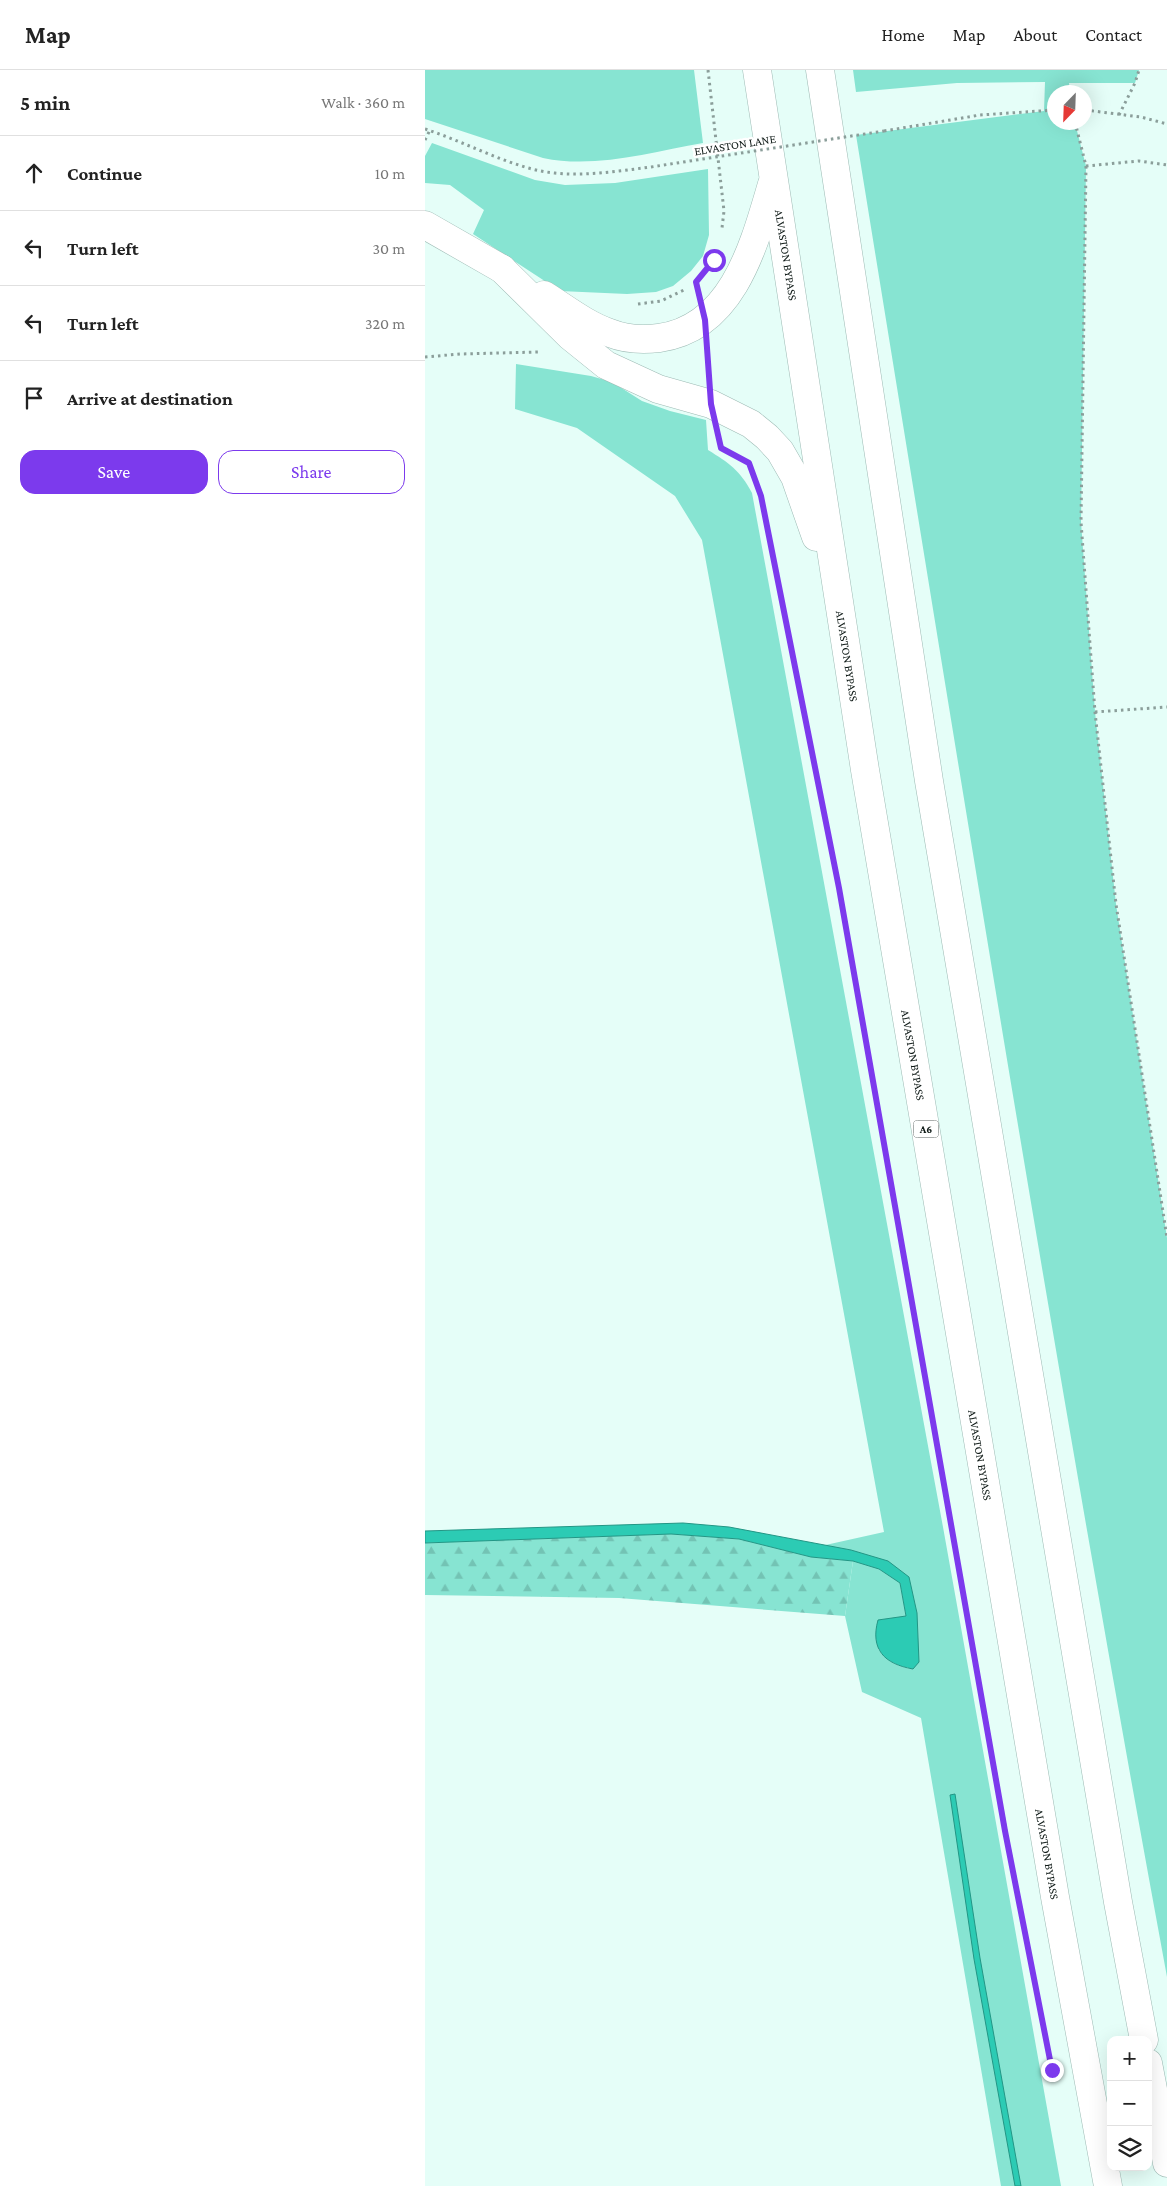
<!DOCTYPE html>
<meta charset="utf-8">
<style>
:root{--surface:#fff;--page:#f6f6f6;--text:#222;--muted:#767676;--line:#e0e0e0;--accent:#7c3aed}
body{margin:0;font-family:"Crimson Pro",serif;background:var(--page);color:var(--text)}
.controls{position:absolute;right:15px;bottom:15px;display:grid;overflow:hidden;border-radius:10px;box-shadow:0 5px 20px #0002}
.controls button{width:45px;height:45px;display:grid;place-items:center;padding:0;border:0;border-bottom:1px solid var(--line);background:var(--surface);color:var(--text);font:25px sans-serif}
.compass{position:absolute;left:622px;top:15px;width:45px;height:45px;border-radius:50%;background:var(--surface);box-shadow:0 5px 20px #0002;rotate:203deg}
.stop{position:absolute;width:15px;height:15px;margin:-11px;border:4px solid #7c3aed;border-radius:50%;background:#fff}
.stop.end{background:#7c3aed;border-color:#fff;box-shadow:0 1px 5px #0008}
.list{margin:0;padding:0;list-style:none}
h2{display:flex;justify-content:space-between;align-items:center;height:65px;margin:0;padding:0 20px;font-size:21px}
h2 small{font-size:16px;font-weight:400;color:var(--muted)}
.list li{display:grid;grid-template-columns:32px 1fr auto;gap:15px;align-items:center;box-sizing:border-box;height:75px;padding:0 20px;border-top:1px solid var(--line)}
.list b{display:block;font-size:19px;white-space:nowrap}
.list em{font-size:16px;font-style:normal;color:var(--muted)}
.actions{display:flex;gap:10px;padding:15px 20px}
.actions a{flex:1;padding:11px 0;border:1px solid var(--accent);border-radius:15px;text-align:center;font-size:18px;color:var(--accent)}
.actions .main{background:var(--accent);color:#fff}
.icon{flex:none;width:28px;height:28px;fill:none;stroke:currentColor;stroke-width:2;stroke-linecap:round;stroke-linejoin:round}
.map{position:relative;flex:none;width:742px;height:2116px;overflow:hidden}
header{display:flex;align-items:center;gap:30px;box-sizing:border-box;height:70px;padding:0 25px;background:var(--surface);border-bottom:1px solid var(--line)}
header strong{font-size:24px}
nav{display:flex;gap:28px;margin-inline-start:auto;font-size:18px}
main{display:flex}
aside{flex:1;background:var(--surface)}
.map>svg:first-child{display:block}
.green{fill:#87e4d2}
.forest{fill:url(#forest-firs)}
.water{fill:#2ccbb4;stroke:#239685}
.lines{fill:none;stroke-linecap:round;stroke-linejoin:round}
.minor-casing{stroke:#9dbab4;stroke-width:29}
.highway-casing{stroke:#9dbab4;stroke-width:29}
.path{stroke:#8b9e9a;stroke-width:3;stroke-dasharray:2.5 4;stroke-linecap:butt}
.minor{stroke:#fff;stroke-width:28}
.highway{stroke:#fff;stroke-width:28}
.path-bridge{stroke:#8b9e9a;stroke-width:3;stroke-dasharray:2.5 4;stroke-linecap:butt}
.route{stroke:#7c3aed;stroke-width:6}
.labels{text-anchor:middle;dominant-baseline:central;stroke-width:5;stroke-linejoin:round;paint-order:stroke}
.shield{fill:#fff;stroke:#575f5d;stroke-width:1}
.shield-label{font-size:11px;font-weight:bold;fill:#0f1a17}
.street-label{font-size:12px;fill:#0f1a17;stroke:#fff}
</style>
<header>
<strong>Map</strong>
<nav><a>Home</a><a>Map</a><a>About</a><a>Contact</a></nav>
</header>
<main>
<aside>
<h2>5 min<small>Walk · 360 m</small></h2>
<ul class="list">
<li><svg class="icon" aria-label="ahead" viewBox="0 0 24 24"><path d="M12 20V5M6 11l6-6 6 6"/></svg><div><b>Continue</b></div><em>10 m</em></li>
<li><svg class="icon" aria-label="left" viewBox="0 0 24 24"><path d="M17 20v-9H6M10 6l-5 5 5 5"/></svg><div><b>Turn left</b></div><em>30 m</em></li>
<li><svg class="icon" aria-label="left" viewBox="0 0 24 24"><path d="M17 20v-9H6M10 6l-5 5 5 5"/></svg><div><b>Turn left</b></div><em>320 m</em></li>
<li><svg class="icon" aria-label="arrive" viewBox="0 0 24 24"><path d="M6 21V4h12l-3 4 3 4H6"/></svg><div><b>Arrive at destination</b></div></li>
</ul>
<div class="actions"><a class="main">Save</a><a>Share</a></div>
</aside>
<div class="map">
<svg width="742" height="2116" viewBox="0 0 742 2116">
<defs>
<pattern id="forest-firs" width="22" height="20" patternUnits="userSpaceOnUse" patternTransform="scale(1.25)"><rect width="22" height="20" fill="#87e4d2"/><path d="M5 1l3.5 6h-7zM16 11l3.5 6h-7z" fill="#73c3b4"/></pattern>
</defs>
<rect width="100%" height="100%" fill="#e5fef8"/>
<g class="green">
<path d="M 0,0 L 269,0 L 278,73 C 226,82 170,99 118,88 L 0,49 Z"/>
<path d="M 428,0 L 714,0 L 710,13 L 644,13 L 645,22 L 630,22 L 630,52 L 650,53 L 661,96 L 656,452 L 670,642 L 691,834 L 742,1168 L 742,1907 C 629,1295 531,680 431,65 L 619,41 L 620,12 L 532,13 L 431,22 Z"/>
<polygon points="7,73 110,110 140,115 190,113 283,99 284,165 278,186 266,201 248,216 231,222 202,224 135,221 48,164 59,140 25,115 0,113 0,86"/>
<path d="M 91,294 L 166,306 L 187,312 L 217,331 L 245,341 L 281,350 L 283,380 C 304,393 315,400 327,423 L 518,1457 L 636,2116 L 576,2116 L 496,1648 L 437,1622 L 420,1546 L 428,1491 L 452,1498 L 475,1513 L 481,1546 L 453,1579 C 462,1591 471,1596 486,1599 L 484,1507 L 426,1480 L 396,1476 L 459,1462 L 277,470 L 250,426 L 152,358 L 90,339 Z"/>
</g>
<polygon class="forest" points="246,1464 314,1469 386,1487 428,1491 420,1546 194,1528 0,1525 0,1473"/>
<g class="water">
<path d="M 258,1453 L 304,1457 L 426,1480 L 463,1491 L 484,1507 L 492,1543 L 494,1592 L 488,1599 C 459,1594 445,1579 453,1550 L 481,1546 L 475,1513 L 454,1499 L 428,1491 L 386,1487 L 314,1469 L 246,1464 L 0,1473 L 0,1461 Z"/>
<polygon points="530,1724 555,1888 596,2116 590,2116 549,1889 525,1725"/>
</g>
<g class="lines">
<defs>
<polyline id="minor" points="0,155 77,199"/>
<g id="highway">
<polyline points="332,0 440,700 630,1827 683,2116"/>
<polyline points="395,0 504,711 693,1832 719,1970"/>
<polyline points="77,199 145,266 181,295 233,319 286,334 326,354 342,367 355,381 370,407 391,467"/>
<path d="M 119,225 C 140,238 161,255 185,263 C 200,269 218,270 234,268 C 308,258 329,175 347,114"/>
<polyline points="723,1993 742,2093"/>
</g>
</defs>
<use href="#minor" class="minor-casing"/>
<use href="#highway" class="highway-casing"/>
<g class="path">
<polyline points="283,0 299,141 297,158"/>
<polyline points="660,40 716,47 742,54"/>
<polyline points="694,45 710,13 714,0"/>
<polyline points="650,52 661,96 656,452 670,642 691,834 742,1168"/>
<path d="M 0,59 C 34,70 66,87 100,97 C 141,110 185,102 226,97"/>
<polyline points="459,61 555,45 630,40"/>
<polyline points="0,70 5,60"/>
<polyline points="661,96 714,91 742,95"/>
<polyline points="213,234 236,231 261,219"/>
<polyline points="283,284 284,300"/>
<polyline points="0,287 35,284 114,282"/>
<polyline points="296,376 313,387"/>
<polyline points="326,399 336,426 414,818 581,1761 626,1994"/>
<polyline points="670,642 742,637"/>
</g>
<use href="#minor" class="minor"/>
<use href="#highway" class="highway"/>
<polyline class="path-bridge" points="226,97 459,61"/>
</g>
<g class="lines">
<polyline class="route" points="289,190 271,212 280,250 286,334 296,378 324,393 336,426 414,818 580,1761 627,2000"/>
</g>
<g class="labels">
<rect class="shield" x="488.5" y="1050.5" width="25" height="17" rx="4"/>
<g class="shield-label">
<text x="501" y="1059">A6</text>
</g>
<g class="street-label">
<text transform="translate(310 75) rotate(-9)">ELVASTON LANE</text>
<text transform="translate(361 185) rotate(81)">ALVASTON BYPASS</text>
<text transform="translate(422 586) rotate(81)">ALVASTON BYPASS</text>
<text transform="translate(488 985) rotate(80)">ALVASTON BYPASS</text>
<text transform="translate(555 1385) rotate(80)">ALVASTON BYPASS</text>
<text transform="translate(622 1784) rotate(80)">ALVASTON BYPASS</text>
</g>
</g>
</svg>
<div class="controls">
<button>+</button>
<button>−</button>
<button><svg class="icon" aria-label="layers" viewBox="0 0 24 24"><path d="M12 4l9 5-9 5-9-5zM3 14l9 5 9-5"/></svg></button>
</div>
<svg class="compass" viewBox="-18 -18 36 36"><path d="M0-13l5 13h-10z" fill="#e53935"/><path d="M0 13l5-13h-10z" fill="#767676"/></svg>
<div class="stop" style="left:289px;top:190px"></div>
<div class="stop end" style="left:627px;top:2000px"></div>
</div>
</main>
